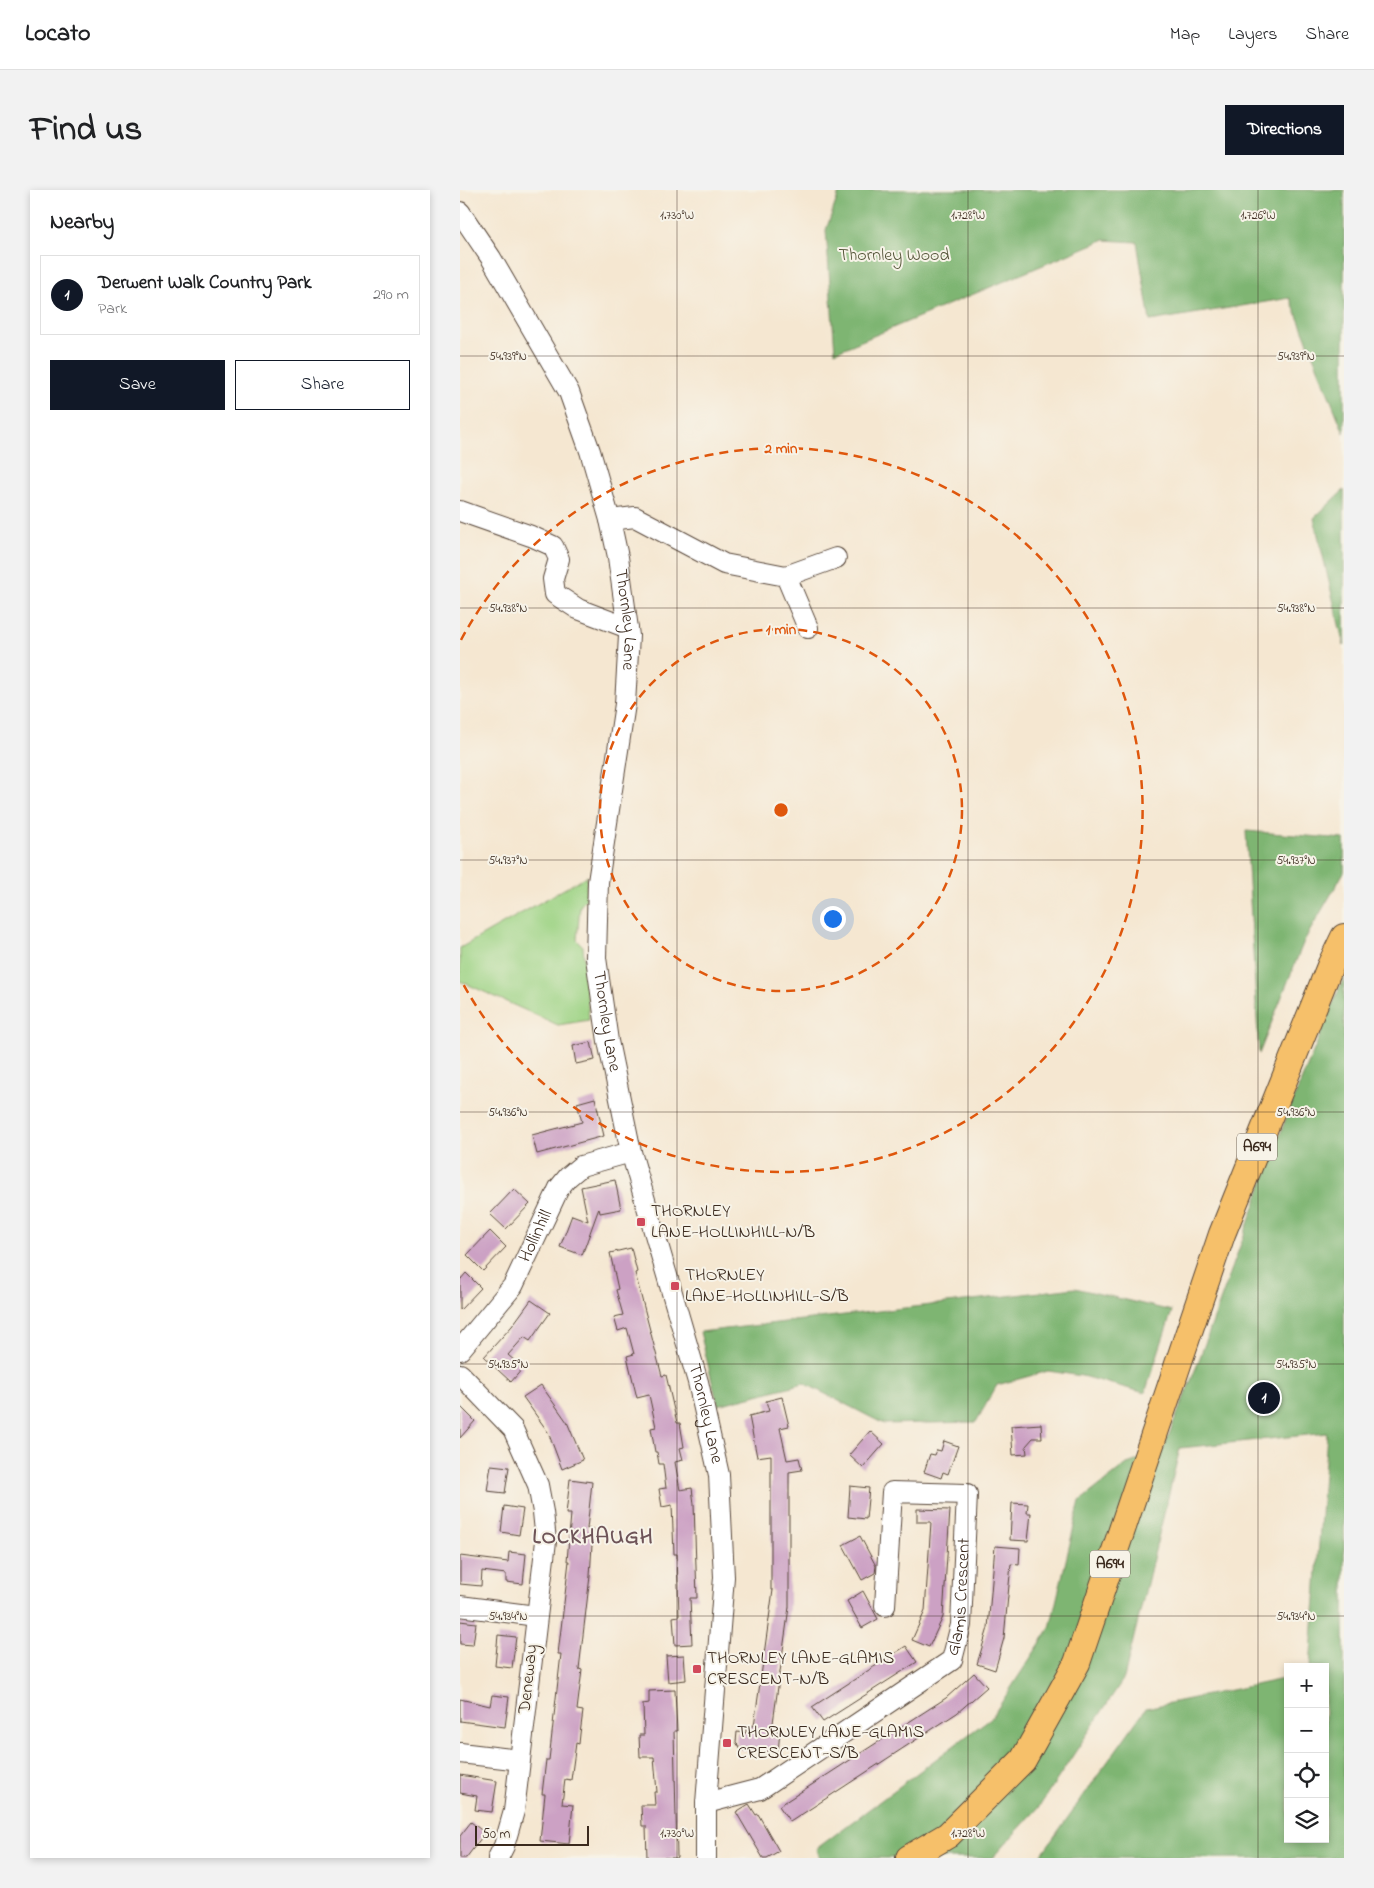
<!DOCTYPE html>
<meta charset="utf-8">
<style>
:root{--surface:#fff;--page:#f2f2f2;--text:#202124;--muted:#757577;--line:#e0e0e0;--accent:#111827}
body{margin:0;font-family:"Indie Flower",sans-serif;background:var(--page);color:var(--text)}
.controls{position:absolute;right:15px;bottom:15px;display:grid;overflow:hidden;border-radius:0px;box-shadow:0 2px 8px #0003}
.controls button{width:45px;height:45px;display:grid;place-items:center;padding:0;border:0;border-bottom:1px solid var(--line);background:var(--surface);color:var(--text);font:25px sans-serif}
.scale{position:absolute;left:15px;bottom:12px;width:114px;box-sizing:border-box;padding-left:5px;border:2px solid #3b2a1e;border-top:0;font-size:14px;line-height:18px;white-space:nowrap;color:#3b2a1e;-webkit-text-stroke:4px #f7f3e8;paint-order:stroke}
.you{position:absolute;left:372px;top:728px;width:18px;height:18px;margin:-12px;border:4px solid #fff;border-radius:50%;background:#1a73e8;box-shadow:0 0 0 8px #1a73e833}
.badge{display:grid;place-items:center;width:32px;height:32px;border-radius:50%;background:var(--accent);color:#fff;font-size:16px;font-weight:700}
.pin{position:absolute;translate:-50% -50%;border:2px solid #fff;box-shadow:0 1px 5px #0006}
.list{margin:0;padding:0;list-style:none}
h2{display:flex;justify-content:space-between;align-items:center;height:65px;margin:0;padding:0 20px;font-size:21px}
h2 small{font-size:16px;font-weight:400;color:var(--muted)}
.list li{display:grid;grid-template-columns:32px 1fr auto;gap:15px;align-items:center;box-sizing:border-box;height:80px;margin:0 10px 10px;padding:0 10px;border:1px solid var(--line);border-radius:0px}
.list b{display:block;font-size:19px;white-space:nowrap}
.list p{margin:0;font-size:16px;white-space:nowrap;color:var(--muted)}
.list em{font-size:16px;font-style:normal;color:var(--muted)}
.actions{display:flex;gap:10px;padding:15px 20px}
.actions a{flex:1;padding:11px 0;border:1px solid var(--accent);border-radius:0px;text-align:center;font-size:18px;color:var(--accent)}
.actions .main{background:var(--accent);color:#fff}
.icon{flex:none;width:28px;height:28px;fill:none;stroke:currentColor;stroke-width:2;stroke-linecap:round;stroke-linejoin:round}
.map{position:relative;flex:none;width:884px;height:1668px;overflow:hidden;border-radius:0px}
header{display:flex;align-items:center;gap:30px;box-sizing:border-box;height:70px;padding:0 25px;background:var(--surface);border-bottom:1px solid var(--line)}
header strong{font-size:24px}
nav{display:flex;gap:28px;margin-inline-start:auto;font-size:18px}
.intro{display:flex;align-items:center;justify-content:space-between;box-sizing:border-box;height:120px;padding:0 30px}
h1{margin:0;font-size:35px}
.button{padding:12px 22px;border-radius:0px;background:var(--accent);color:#fff;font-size:18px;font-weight:700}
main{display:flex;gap:30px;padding:0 30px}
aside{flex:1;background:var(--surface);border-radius:0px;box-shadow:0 2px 8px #0003}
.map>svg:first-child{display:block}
.green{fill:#9dd384;stroke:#6c7e51}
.forest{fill:#7eb572;stroke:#5c7048}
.building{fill:#cca1c4}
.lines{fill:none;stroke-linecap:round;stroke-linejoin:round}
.minor-casing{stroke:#574639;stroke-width:22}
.major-casing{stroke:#574639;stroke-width:28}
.minor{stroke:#fff;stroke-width:20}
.major{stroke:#f6c06b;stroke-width:26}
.ticks{fill:none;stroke:#3b2a1e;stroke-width:1;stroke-opacity:0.45}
.ring{fill:none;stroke:#df570d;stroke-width:2.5;stroke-dasharray:9 6}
.poi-dot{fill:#d1495b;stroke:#f7f3e8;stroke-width:2}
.labels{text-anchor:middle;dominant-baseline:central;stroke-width:4;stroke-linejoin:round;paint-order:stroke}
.shield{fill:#f7f3e8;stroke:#73665b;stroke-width:1}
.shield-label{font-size:16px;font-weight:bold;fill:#3b2a1e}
.park-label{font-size:18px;fill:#545438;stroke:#f7f3e8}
.street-label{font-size:18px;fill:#3b2a1e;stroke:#f7f3e8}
.poi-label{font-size:18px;fill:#3b2a1e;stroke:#f7f3e8;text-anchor:start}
.district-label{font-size:22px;font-weight:bold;letter-spacing:1px;fill:#6e5458;stroke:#f7f3e8}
.ticks-label{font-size:12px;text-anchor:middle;fill:#3b2a1e;stroke:#f7f3e8;stroke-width:4;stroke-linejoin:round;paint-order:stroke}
.centre{fill:#df570d;stroke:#f7f3e8;stroke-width:2.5}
.ring-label{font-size:15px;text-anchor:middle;font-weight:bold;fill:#df570d;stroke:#f7f3e8;stroke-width:4;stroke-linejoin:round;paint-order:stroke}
</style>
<header>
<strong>Locato</strong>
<nav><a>Map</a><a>Layers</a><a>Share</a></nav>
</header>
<div class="intro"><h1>Find us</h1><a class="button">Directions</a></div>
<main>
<aside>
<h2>Nearby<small></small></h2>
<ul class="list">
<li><span class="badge">1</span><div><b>Derwent Walk Country Park</b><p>Park</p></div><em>290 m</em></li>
</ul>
<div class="actions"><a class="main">Save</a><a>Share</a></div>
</aside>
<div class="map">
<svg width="884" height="1668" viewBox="0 0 884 1668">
<rect width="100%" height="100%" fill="#f7f3e8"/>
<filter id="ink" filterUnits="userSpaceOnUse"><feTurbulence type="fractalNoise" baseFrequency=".02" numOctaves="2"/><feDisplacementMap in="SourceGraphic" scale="10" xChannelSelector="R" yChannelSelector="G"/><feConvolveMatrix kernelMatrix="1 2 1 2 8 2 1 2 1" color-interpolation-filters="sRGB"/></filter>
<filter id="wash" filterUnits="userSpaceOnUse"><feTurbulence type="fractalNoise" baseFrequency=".0096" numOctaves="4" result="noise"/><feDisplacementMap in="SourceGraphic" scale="20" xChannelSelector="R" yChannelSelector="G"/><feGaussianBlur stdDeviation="1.12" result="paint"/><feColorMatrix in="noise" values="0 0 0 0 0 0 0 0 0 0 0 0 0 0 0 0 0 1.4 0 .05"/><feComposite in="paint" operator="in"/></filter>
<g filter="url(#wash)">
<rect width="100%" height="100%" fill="#f5e7d1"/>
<polygon class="green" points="127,686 126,709 120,716 117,750 123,756 129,830 98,835 0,791 0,758"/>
<g class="forest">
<polygon points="380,0 884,0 884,243 830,108 690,131 677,52 643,50 375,162 366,40"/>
<polygon points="884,300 884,456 854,328"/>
<polygon points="786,641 884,649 884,682 844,751 799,864"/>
<polygon points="884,787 884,1668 579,1668 686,1518 828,1488 828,1649 865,1649 865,1477 850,1477 867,1243 720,1258 664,1488 579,1617 532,1668 360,1668 356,1659 532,1527 590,1438 620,1311 667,1274 702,1262 738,1173 826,928"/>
<polygon points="615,1098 712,1121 685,1203 622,1186 588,1181 537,1195 516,1232 424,1234 344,1193 258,1215 240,1142"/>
</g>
<g id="blocks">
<g class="building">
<polygon points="131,852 135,870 116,874 113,856"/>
<polygon points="135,908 144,946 77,964 72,945 122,932 117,913"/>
<polygon points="155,990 161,1019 140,1023 139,1018 122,1065 100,1057 112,1025 128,1031 121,997"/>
<polygon points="54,999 70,1014 46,1039 30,1024"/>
<polygon points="30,1041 46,1057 23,1081 7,1065"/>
<polygon points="171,1058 177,1082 175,1083 202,1186 206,1185 217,1233 220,1233 224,1257 220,1258 223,1270 215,1272 220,1300 232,1298 234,1314 237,1408 230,1408 232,1454 215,1455 213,1427 219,1426 217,1364 214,1364 212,1315 202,1317 199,1299 206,1298 203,1274 199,1274 197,1262 195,1262 191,1238 196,1237 189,1205 177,1208 167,1166 174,1164 167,1138 158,1141 154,1127 163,1125 156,1100 158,1099 150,1063"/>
<polygon points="6,1083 21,1098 0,1120 0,1090"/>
<polygon points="71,1110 90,1123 70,1151 64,1147 48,1165 63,1178 51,1192 24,1167 52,1136"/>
<polygon points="81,1195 107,1232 123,1270 102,1279 88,1242 63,1207"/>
<polygon points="322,1207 329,1236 320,1238 327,1270 339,1268 342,1280 329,1282 329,1417 312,1540 320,1541 318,1562 281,1560 276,1552 277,1542 286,1543 286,1536 294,1536 313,1400 311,1400 311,1265 297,1267 289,1226 309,1221 306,1211"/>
<polygon points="0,1216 15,1231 0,1248"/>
<polygon points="581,1234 582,1248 573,1248 566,1256 567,1264 553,1265 551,1236"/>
<polygon points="410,1241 424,1254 403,1278 389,1265"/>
<polygon points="484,1251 498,1256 488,1284 483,1282 481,1288 464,1282 470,1264 475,1265 477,1260 481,1261"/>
<polygon points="31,1275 49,1277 45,1303 27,1301"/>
<polygon points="110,1289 132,1292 127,1339 133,1339 130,1386 119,1479 122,1480 117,1520 123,1521 120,1544 119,1554 116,1553 111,1590 105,1589 102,1614 113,1615 109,1654 80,1651 85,1604 82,1604 86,1570 89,1570 101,1464 98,1464 109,1371 107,1371 111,1324 106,1324"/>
<polygon points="390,1296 409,1298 406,1329 388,1327"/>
<polygon points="552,1313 568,1314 567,1323 571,1323 568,1351 550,1350"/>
<polygon points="44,1316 63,1319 59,1345 41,1342"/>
<polygon points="457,1319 490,1320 483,1427 469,1457 452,1450 465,1421 471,1332 457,1332"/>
<polygon points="400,1346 416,1376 415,1383 402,1390 383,1355"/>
<polygon points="535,1356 560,1358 559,1375 551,1374 544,1448 535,1480 517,1474 528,1438"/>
<polygon points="49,1362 66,1364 63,1394 46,1392 46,1384 22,1381 21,1396 0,1394 0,1366 48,1372"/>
<polygon points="403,1401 418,1429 402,1438 387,1411"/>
<polygon points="0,1431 16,1433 13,1455 0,1454"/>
<polygon points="38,1445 56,1447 52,1478 35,1476"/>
<polygon points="446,1456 457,1472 363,1532 352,1517"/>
<polygon points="224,1465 226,1490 208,1492 206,1466"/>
<polygon points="514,1483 527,1497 497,1523 330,1632 319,1616 486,1508"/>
<polygon points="215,1500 217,1541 214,1541 217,1668 187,1668 186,1636 182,1636 181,1615 195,1615 194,1602 197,1602 194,1567 180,1567 179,1545 184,1545 183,1514 189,1513 189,1501"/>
<polygon points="32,1505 49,1507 45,1537 0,1531 0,1509 30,1516"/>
<polygon points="0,1585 37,1591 32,1622 15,1620 17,1606 0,1603"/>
<polygon points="289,1614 296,1625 298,1624 319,1661 307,1668 303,1668 276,1622"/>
<polygon points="11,1632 25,1643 6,1668 0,1668 0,1646"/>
</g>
</g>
</g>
<g filter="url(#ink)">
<use href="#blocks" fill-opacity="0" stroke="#574639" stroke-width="1"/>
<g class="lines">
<defs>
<g id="minor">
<path id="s1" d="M 0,22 L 31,68 L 109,202 L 130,261 L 150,330 L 158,367 L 169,446 L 165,514 L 138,692 L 136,768 L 148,851 L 171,962 L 238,1192 L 259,1285 L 264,1387 L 246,1613 L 246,1668"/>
<polyline points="0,321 71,346 93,356 99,369 93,389 95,404 118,419 168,438"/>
<polyline points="150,330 175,327 264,374 326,386 348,438"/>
<polyline points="326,386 376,368"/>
<path id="s2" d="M 0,1160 L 53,1096 L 99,998 L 108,987 L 121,976 L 171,962"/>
<polyline points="0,1184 53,1239 78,1295 83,1322 86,1351 54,1621 44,1656 38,1668"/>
<polyline points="0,1416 76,1426"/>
<polyline points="0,1563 60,1570"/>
<path id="s3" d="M 246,1613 L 300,1599 L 492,1470 L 501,1435 L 507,1304 L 432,1302 L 425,1416"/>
</g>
<polyline id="major" points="449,1668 488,1645 563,1570 617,1473 762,1044 870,776 884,747"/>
</defs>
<use href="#minor" class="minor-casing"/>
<use href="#major" class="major-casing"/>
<use href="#minor" class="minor"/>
<use href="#major" class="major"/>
</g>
</g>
<path class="ticks" d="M 217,0 L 217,1668M 508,0 L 508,1668M 798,0 L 798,1668M 0,166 L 884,166M 0,418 L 884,418M 0,670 L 884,670M 0,922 L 884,922M 0,1174 L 884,1174M 0,1426 L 884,1426"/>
<g class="ring">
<circle cx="321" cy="620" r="181"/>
<path d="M1 450A362 362 0 1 1 1 790"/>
</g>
<g class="poi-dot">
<rect x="176" y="1027" width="10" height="10" rx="2.5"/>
<rect x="210" y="1091" width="10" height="10" rx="2.5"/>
<rect x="232" y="1474" width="10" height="10" rx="2.5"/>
<rect x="262" y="1548" width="10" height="10" rx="2.5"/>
</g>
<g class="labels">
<g class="shield">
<rect x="777" y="943.5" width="40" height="27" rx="4"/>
<rect x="630" y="1360.5" width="40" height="27" rx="4"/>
</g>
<g class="shield-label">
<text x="797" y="957">A694</text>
<text x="650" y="1374">A694</text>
</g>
<g class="park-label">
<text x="434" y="66">Thornley Wood</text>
</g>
<g class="street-label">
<text stroke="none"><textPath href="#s1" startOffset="446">Thornley Lane</textPath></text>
<text stroke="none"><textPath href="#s1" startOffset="851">Thornley Lane</textPath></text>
<text stroke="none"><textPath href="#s2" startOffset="138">Hollinhill</textPath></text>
<text stroke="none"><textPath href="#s1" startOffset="1256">Thornley Lane</textPath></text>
<text stroke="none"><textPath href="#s3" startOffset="351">Glamis Crescent</textPath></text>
<text transform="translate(69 1489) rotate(-84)">Deneway</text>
</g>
<g class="poi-label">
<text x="191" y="1022">THORNLEY<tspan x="191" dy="21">LANE-HOLLINHILL-N/B</tspan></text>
<text x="225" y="1086">THORNLEY<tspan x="225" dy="21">LANE-HOLLINHILL-S/B</tspan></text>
<text x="247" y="1469">THORNLEY LANE-GLAMIS<tspan x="247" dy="21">CRESCENT-N/B</tspan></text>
<text x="277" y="1543">THORNLEY LANE-GLAMIS<tspan x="277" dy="21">CRESCENT-S/B</tspan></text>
</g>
<g class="district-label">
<text x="133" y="1348">LOCKHAUGH</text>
</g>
</g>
<g class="ticks-label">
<text x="217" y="29">1.730°W</text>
<text x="508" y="29">1.728°W</text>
<text x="798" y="29">1.726°W</text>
<text x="48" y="170">54.939°N</text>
<text x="836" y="170">54.939°N</text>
<text x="48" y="422">54.938°N</text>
<text x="836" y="422">54.938°N</text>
<text x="48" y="674">54.937°N</text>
<text x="836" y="674">54.937°N</text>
<text x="48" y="926">54.936°N</text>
<text x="836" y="926">54.936°N</text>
<text x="48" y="1178">54.935°N</text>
<text x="836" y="1178">54.935°N</text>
<text x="48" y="1430">54.934°N</text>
<text x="836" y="1430">54.934°N</text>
<text x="217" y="1647">1.730°W</text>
<text x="508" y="1647">1.728°W</text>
</g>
<circle cx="321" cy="620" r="8" class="centre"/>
<g class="ring-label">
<text x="321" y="263">2 min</text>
<text x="321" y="444">1 min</text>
</g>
</svg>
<div class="controls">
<button>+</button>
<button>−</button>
<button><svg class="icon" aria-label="locate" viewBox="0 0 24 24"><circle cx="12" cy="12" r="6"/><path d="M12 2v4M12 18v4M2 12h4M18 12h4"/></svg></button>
<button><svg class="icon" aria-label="layers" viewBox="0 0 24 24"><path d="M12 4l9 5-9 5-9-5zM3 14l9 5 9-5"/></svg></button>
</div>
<div class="scale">50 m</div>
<div class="you"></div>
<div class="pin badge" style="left:804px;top:1208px">1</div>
</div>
</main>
